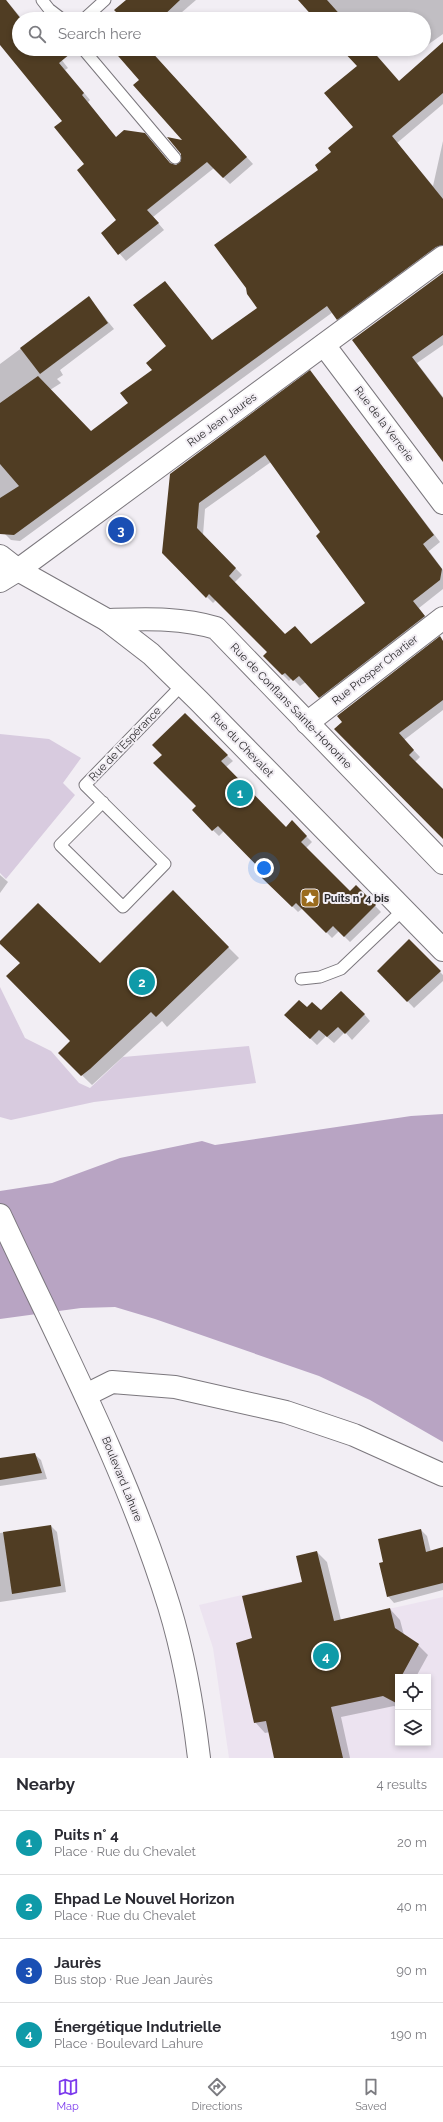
<!DOCTYPE html>
<meta charset="utf-8">
<style>
:root{--surface:#fff;--page:#f2f2f3;--text:#2b2b33;--muted:#7c7c81;--line:#e1e1e2;--accent:#7c3aed}
body{margin:0;font-family:Raleway,sans-serif;background:var(--page);color:var(--text)}
.controls{position:absolute;right:12px;bottom:12px;display:grid;overflow:hidden;border-radius:0px;box-shadow:0 2px 6px #0003}
.controls button{width:36px;height:36px;display:grid;place-items:center;padding:0;border:0;border-bottom:1px solid var(--line);background:var(--surface);color:var(--text);font:20px sans-serif}
.you{position:absolute;left:264px;top:868px;width:14px;height:14px;margin:-10px;border:3px solid #fff;border-radius:50%;background:#1a73e8;box-shadow:0 0 0 6px #1a73e833}
.badge{display:grid;place-items:center;width:26px;height:26px;border-radius:50%;background:var(--accent);color:#fff;font-size:13px;font-weight:700}
.pin{position:absolute;translate:-50% -50%;border:2px solid #fff;box-shadow:0 1px 4px #0006}
.list{margin:0;padding:0;list-style:none}
h2{display:flex;justify-content:space-between;align-items:center;height:52px;margin:0;padding:0 16px;font-size:17px}
h2 small{font-size:13px;font-weight:400;color:var(--muted)}
.list li{display:grid;grid-template-columns:26px 1fr auto;gap:12px;align-items:center;box-sizing:border-box;height:64px;padding:0 16px;border-top:1px solid var(--line)}
.list b{display:block;font-size:15px;white-space:nowrap}
.list p{margin:0;font-size:13px;white-space:nowrap;color:var(--muted)}
.list em{font-size:13px;font-style:normal;color:var(--muted)}
.icon{flex:none;width:22px;height:22px;fill:none;stroke:currentColor;stroke-width:2;stroke-linecap:round;stroke-linejoin:round}
.map{position:relative;flex:none;width:443px;height:1758px;overflow:hidden}
.search{position:absolute;background:var(--surface);box-shadow:0 2px 6px #0003;left:12px;right:12px;top:12px;height:44px;display:flex;align-items:center;gap:10px;box-sizing:border-box;padding:0 14px;border-radius:22px;color:var(--muted);font-size:15px}
.sheet{height:308px;background:var(--surface)}
nav{display:flex;justify-content:space-around;align-items:center;box-sizing:border-box;height:56px;border-top:1px solid var(--line);background:var(--surface);font-size:11px;color:var(--muted)}
nav a{display:grid;justify-items:center;gap:2px}
nav .on{color:var(--accent)}
.map>svg:first-child{display:block}
.built{fill:#ece3f0;fill-rule:evenodd}
.green{fill:#d8cbdf}
.water{fill:#b8a4c3}
.shadow{fill:#0003;fill-rule:evenodd}
.building{fill:#503d23;fill-rule:evenodd}
.lines{fill:none;stroke-linecap:round;stroke-linejoin:round}
.lane-casing{stroke:#7b777d;stroke-width:13}
.street-casing{stroke:#7b777d;stroke-width:24}
.secondary-casing{stroke:#7b777d;stroke-width:24}
.lane{stroke:#fff;stroke-width:11}
.street{stroke:#fff;stroke-width:22}
.secondary{stroke:#fff;stroke-width:22}
.labels{text-anchor:middle;dominant-baseline:central;stroke-width:4;stroke-linejoin:round;paint-order:stroke}
.street-label{font-size:11px;fill:#2d2c2e;stroke:#f2eef4}
.poi-label{font-size:11px;font-weight:bold;fill:#2d2c2e;stroke:#f2eef4;text-anchor:start}
</style>
<div class="map">
<svg width="443" height="1758" viewBox="0 0 443 1758">
<rect width="100%" height="100%" fill="#f2eef4"/>
<path class="built" d="M 323,1576 L 334,1621 L 443,1597 L 443,1758 L 229,1758 L 213,1648 L 199,1605 ZM 398,1677 L 428,1677 L 428,1743 L 398,1743 Z"/>
<g class="green">
<polygon points="0,734 49,739 81,758 63,783 75,795 6,879 0,873"/>
<polygon points="0,987 25,1038 51,1051 79,1083 90,1088 123,1057 249,1046 256,1083 94,1102 11,1120 0,1117"/>
</g>
<polygon class="water" points="443,1114 443,1442 370,1400 319,1376 155,1319 115,1307 81,1308 0,1319 0,1191 52,1183 120,1158 202,1141 215,1145 411,1116"/>
<g class="shadow">
<polygon points="0,0 6,0 22,19 19,19 19,49 53,49 68,68 65,70 90,100 88,102 116,138 171,164 176,166 181,164 185,142 140,80 114,49 148,49 253,164 230,184 214,168 153,217 164,230 126,261 102,233 117,221 63,121 0,43"/>
<polygon points="128,0 196,0 174,19 110,19"/>
<polygon points="316,0 443,0 443,34 426,46 424,44 424,19 316,19"/>
<polygon points="443,48 443,104 397,143 433,186 443,141 443,252 344,325 333,312 20,541 11,540 0,529 0,364 89,298 114,329 60,370 63,375 57,379 61,383 50,390 91,432 130,403 154,370 167,346 165,282 212,341 258,308 319,170 354,127 358,66 343,49 378,49 373,53 399,82"/>
<polygon points="443,274 443,345 417,363 443,397 443,461 353,340"/>
<path d="M 310,372 L 440,542 L 429,551 L 443,570 L 443,589 L 419,608 L 430,623 L 326,703 L 306,682 L 300,686 L 292,678 L 289,681 L 264,656 L 268,652 L 216,600 L 213,603 L 163,553 L 171,475 ZM 271,462 L 322,533 L 366,603 L 311,645 L 285,635 L 234,583 L 242,575 L 203,535 L 205,509 Z"/>
<polygon points="443,641 443,710 404,740 420,757 415,762 443,791 443,838 336,729"/>
<polygon points="185,715 233,761 226,767 286,828 292,822 312,842 306,848 350,892 356,886 381,912 350,942 339,931 332,938 303,908 298,912 269,883 267,874 224,831 219,836 193,811 198,806 163,755"/>
<polygon points="0,875 8,882 0,893"/>
<polygon points="173,892 239,958 167,1027 162,1021 92,1085 59,1053 72,1041 21,963 0,942 100,964"/>
<polygon points="409,940 443,975 443,981 414,1008 379,971"/>
<polygon points="307,1009 364,1014 370,1021 352,1040 345,1032 334,1043 326,1036 317,1045 286,1015"/>
<polygon points="34,1454 41,1460 47,1479 0,1486 0,1459"/>
<polygon points="51,1526 57,1532 66,1592 0,1602 0,1533"/>
<polygon points="421,1530 427,1536 431,1552 443,1549 443,1590 394,1603 388,1596 384,1563"/>
<polygon points="317,1552 327,1562 341,1620 390,1609 400,1620 404,1635 418,1645 428,1655 417,1675 419,1677 398,1677 398,1708 394,1706 341,1717 350,1758 275,1758 270,1732 265,1733 255,1722 254,1639 303,1583"/>
</g>
<g class="building">
<polygon points="0,0 6,0 21,19 19,19 19,49 76,49 59,63 84,93 82,95 116,137 124,130 145,133 170,163 176,165 181,161 181,154 167,137 182,140 133,85 139,80 112,49 149,49 247,157 223,178 207,162 147,210 159,223 118,255 101,233 116,220 77,170 84,164 54,127 62,121 0,45"/>
<polygon points="126,0 180,0 160,19 109,19 116,12 114,10"/>
<polygon points="298,0 327,0 344,19 315,19"/>
<polygon points="443,42 443,93 392,136 443,199 443,245 436,247 337,320 327,306 14,535 0,534 0,498 19,486 0,464 0,403 38,376 91,431 128,403 120,393 152,370 146,363 166,346 133,305 165,281 212,340 257,308 247,294 246,288 214,245 318,170 315,165 331,152 328,148 353,127 324,93 357,66 341,49 371,49 399,81"/>
<polygon points="443,273 443,335 412,357 443,398 443,462 352,340"/>
<polygon points="89,296 108,323 40,374 20,348"/>
<path d="M 310,370 L 434,535 L 423,544 L 442,569 L 440,580 L 413,601 L 425,616 L 319,698 L 299,676 L 293,681 L 285,673 L 282,675 L 263,656 L 267,652 L 209,594 L 206,598 L 162,553 L 170,474 ZM 265,455 L 320,532 L 316,536 L 365,603 L 311,644 L 295,626 L 285,634 L 261,609 L 229,576 L 236,568 L 197,528 L 199,503 Z"/>
<polygon points="440,636 443,641 443,700 399,733 414,750 409,755 443,789 443,839 334,729 342,722 337,716"/>
<polygon points="185,713 228,755 221,761 286,827 292,820 307,836 301,842 350,891 356,885 376,905 344,937 333,926 326,933 296,903 292,907 262,878 265,874 218,826 212,831 192,810 196,806 153,763 162,755 152,745"/>
<polygon points="173,890 229,947 156,1017 151,1012 90,1069 81,1076 58,1053 70,1041 6,976 20,963 0,944 0,941 38,903 100,963"/>
<polygon points="409,939 441,971 407,1002 377,971"/>
<polygon points="341,991 365,1014 345,1034 338,1027 327,1037 319,1030 310,1039 284,1015 299,1000 307,1007 312,1002 321,1010"/>
<polygon points="35,1453 42,1473 0,1480 0,1458"/>
<polygon points="51,1525 61,1586 12,1594 3,1532"/>
<polygon points="421,1529 426,1552 443,1547 443,1583 387,1597 379,1563 383,1562 378,1539"/>
<polygon points="317,1551 334,1621 390,1608 395,1628 419,1644 401,1677 398,1677 398,1704 383,1696 331,1707 343,1758 274,1758 266,1721 254,1723 236,1643 252,1638 242,1596 302,1582 296,1556"/>
</g>
<g class="lines">
<defs>
<g id="lane">
<polyline points="42,0 49,9 62,19"/>
<polyline points="84,19 105,0"/>
<polyline points="83,49 175,158"/>
<polyline points="103,802 60,845 123,907 165,864 85,785 183,684"/>
<polyline points="301,979 320,977 341,969 403,910"/>
</g>
<g id="street">
<polyline points="324,345 443,503"/>
<polyline points="0,556 18,570 107,620 151,654 199,701 443,950"/>
<polyline points="0,581 18,570 443,257"/>
<path d="M 107,620 C 143,619 181,617 216,628 L 443,863"/>
<polyline points="307,723 443,618"/>
<polyline points="86,1395 112,1382 175,1387 286,1412 354,1435 443,1475"/>
</g>
<path id="secondary" d="M 0,1215 C 60,1344 127,1470 169,1606 C 184,1655 193,1707 199,1758"/>
</defs>
<use href="#lane" class="lane-casing"/>
<use href="#street" class="street-casing"/>
<use href="#secondary" class="secondary-casing"/>
<use href="#lane" class="lane"/>
<use href="#street" class="street"/>
<use href="#secondary" class="secondary"/>
</g>
<defs>
<symbol id="sight-square" viewBox="-11 -11 22 22"><rect x="-9" y="-9" width="18" height="18" rx="4" fill="#9b6c1e" stroke="#f2eef4"/><path d="M0-6L1.8-2.2L6-1.7L2.9 1.2L3.7 5.4L0 3.3L-3.7 5.4L-2.9 1.2L-6-1.7L-1.8-2.2Z" fill="#fff"/></symbol>
</defs>
<g fill-rule="evenodd">
<use href="#sight-square" x="299" y="887" width="22" height="22"/>
</g>
<g class="labels">
<g class="street-label">
<text transform="translate(222 420) rotate(-36)">Rue Jean Jaurès</text>
<text transform="translate(384 424) rotate(53)">Rue de la Verrerie</text>
<text transform="translate(375 670) rotate(-38)">Rue Prosper Chartier</text>
<text transform="translate(291 706) rotate(46)">Rue de Conflans Sainte-Honorine</text>
<text transform="translate(125 744) rotate(-46)">Rue de l'Espérance</text>
<text transform="translate(242 745) rotate(46)">Rue du Chevalet</text>
<text transform="translate(122 1479) rotate(68)">Boulevard Lahure</text>
</g>
<g class="poi-label">
<text x="324" y="898">Puits n° 4 bis</text>
</g>
</g>
</svg>
<div class="controls">
<button><svg class="icon" aria-label="locate" viewBox="0 0 24 24"><circle cx="12" cy="12" r="6"/><path d="M12 2v4M12 18v4M2 12h4M18 12h4"/></svg></button>
<button><svg class="icon" aria-label="layers" viewBox="0 0 24 24"><path d="M12 4l9 5-9 5-9-5zM3 14l9 5 9-5"/></svg></button>
</div>
<div class="you"></div>
<div class="pin badge" style="left:240px;top:793px;background:#0f9aa8">1</div>
<div class="pin badge" style="left:142px;top:982px;background:#0f9aa8">2</div>
<div class="pin badge" style="left:121px;top:530px;background:#1a4fb4">3</div>
<div class="pin badge" style="left:326px;top:1656px;background:#0f9aa8">4</div>
<div class="search"><svg class="icon" aria-label="search" viewBox="0 0 24 24"><circle cx="10" cy="10" r="6"/><path d="M15 15l6 6"/></svg>Search here</div>
</div>
<section class="sheet">
<h2>Nearby<small>4 results</small></h2>
<ul class="list">
<li><span class="badge" style="background:#0f9aa8">1</span><div><b>Puits n° 4</b><p>Place · Rue du Chevalet</p></div><em>20 m</em></li>
<li><span class="badge" style="background:#0f9aa8">2</span><div><b>Ehpad Le Nouvel Horizon</b><p>Place · Rue du Chevalet</p></div><em>40 m</em></li>
<li><span class="badge" style="background:#1a4fb4">3</span><div><b>Jaurès</b><p>Bus stop · Rue Jean Jaurès</p></div><em>90 m</em></li>
<li><span class="badge" style="background:#0f9aa8">4</span><div><b>Énergétique Indutrielle</b><p>Place · Boulevard Lahure</p></div><em>190 m</em></li>
</ul>
</section>
<nav>
<a class="on"><svg class="icon" aria-label="map" viewBox="0 0 24 24"><path d="M3 6l6-2 6 2 6-2v14l-6 2-6-2-6 2zM9 4v14M15 6v14"/></svg>Map</a>
<a><svg class="icon" aria-label="directions" viewBox="0 0 24 24"><path d="M12 3l9 9-9 9-9-9zM9 14v-3h6M13 9l2 2-2 2"/></svg>Directions</a>
<a><svg class="icon" aria-label="saved" viewBox="0 0 24 24"><path d="M7 4h10v16l-5-4-5 4z"/></svg>Saved</a>
</nav>
